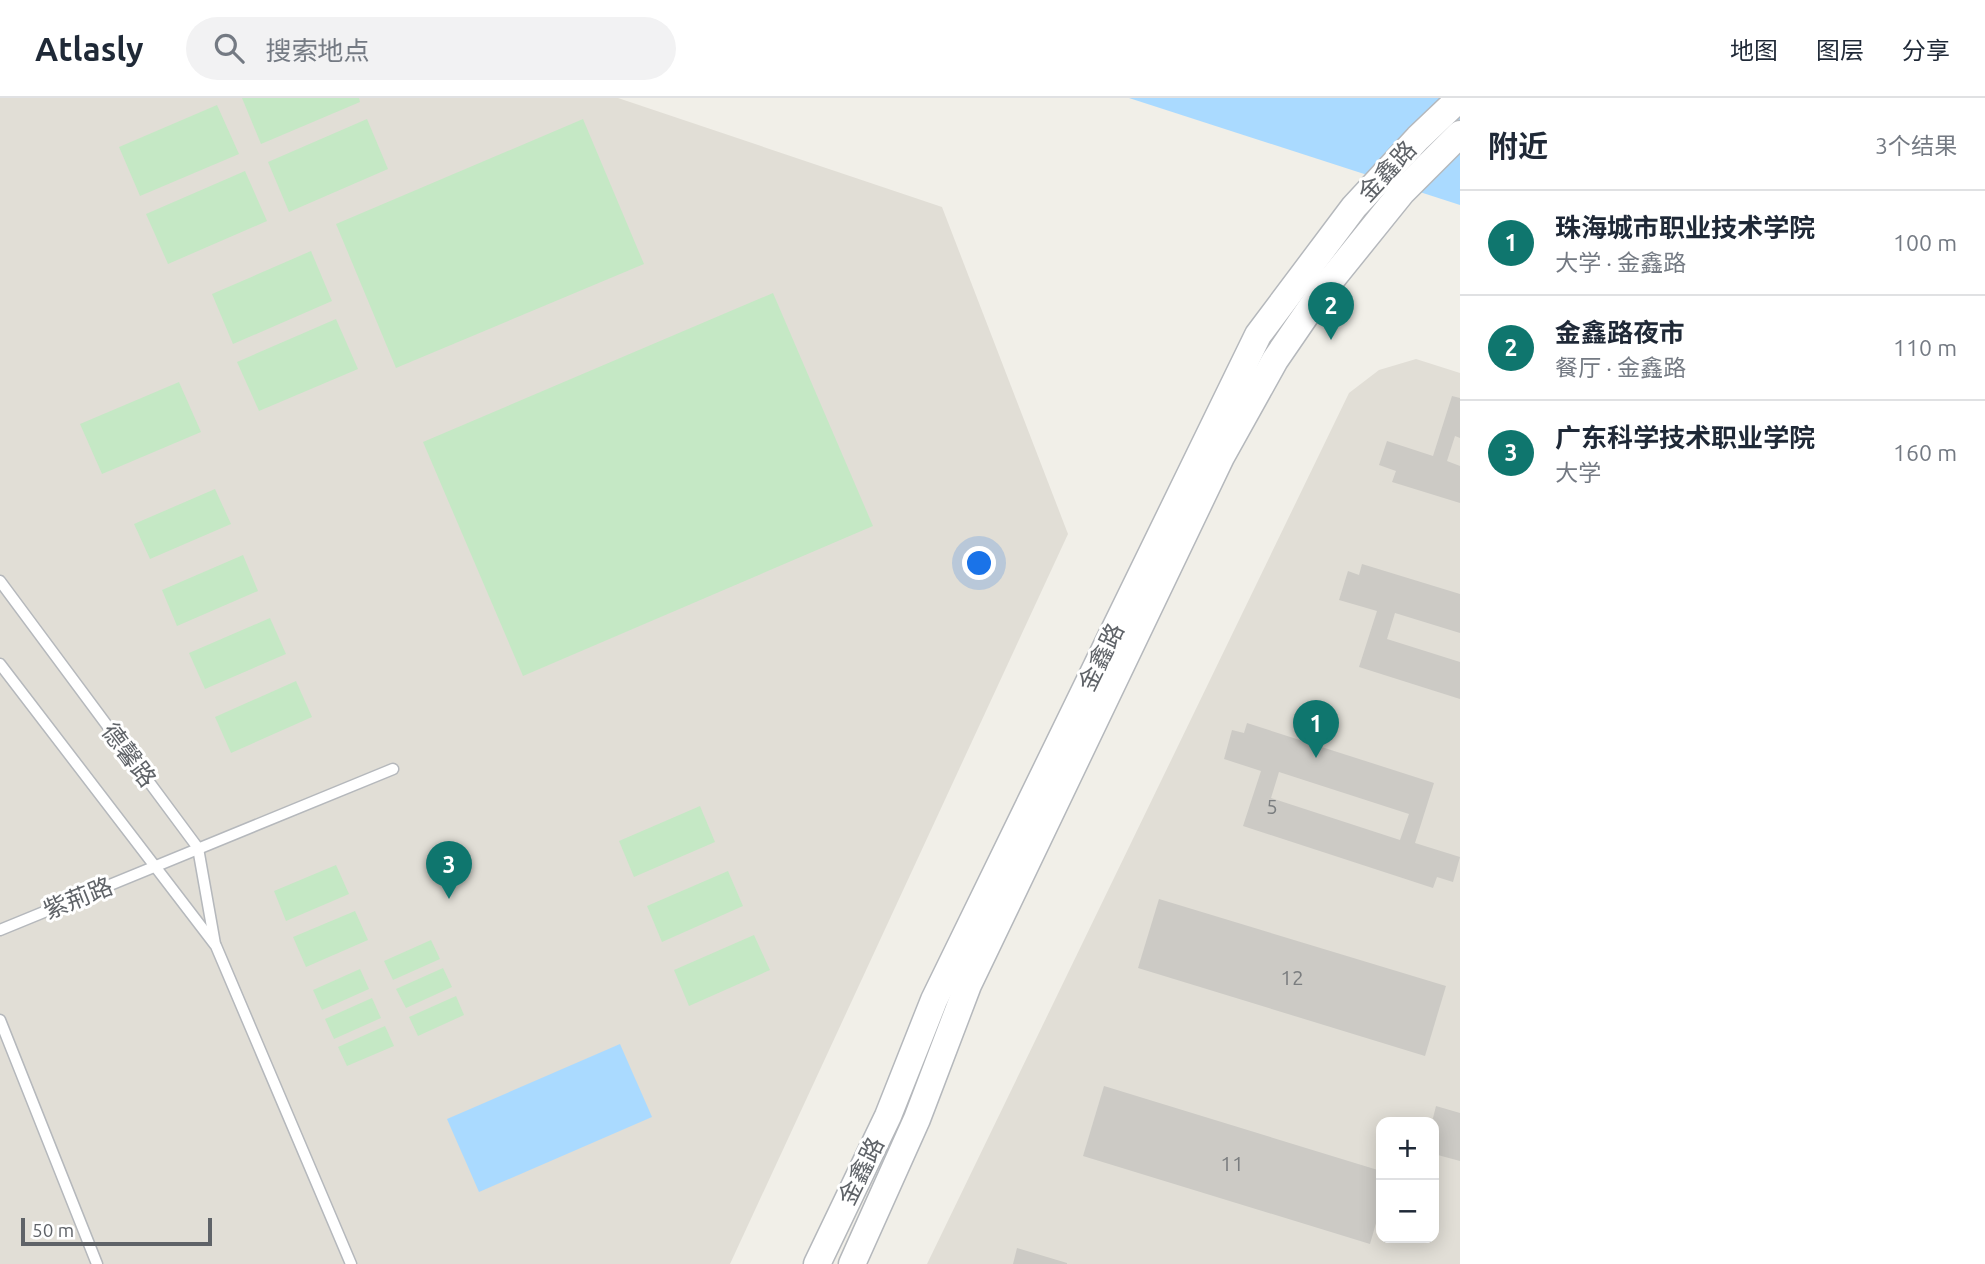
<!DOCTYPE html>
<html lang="zh">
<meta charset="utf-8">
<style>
:root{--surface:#fff;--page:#f2f2f3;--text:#1f2937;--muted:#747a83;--line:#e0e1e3;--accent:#0f766e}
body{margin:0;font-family:Ubuntu,"Noto Sans SC",sans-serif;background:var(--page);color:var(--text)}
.controls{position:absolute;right:21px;bottom:21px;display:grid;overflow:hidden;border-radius:14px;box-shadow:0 4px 18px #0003}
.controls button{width:63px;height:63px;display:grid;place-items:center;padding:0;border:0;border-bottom:2px solid var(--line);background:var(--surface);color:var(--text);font:35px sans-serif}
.scale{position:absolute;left:21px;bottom:18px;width:191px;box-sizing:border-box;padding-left:7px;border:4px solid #5f6368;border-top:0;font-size:19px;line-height:24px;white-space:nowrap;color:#5f6368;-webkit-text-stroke:5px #fff;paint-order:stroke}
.you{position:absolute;left:980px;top:466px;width:24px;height:24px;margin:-18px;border:5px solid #fff;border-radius:50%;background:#1a73e8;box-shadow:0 0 0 10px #1a73e833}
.badge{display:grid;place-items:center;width:46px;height:46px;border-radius:50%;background:var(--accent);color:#fff;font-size:23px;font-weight:700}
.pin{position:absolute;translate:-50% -58px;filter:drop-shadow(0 2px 4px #0008)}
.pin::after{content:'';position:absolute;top:37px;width:24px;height:21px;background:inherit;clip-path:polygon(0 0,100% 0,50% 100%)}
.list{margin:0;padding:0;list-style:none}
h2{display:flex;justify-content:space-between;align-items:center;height:91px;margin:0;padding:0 28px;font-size:30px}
h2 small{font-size:23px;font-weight:400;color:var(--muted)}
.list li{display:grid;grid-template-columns:46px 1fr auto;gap:21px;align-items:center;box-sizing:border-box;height:105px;padding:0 28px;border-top:2px solid var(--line)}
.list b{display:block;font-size:26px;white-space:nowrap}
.list p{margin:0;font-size:23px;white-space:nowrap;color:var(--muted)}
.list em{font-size:23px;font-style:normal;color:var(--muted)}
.icon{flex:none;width:38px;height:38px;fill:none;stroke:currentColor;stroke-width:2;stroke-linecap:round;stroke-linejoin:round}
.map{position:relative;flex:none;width:1460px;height:1166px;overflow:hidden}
header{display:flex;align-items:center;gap:42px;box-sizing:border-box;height:98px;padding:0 35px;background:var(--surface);border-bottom:2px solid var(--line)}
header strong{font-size:33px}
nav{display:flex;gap:38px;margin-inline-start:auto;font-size:24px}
.search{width:490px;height:63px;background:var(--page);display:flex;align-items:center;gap:18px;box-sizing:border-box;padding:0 24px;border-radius:38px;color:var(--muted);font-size:26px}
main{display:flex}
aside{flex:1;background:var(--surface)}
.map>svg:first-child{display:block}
.education{fill:#e1ded6;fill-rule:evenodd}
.green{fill:#c5e8c5}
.water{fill:#aadaff}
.building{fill:#cccac5;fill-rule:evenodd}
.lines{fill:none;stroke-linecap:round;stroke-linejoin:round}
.service-casing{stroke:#b5b8bc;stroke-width:13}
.tertiary-casing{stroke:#b5b8bc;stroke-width:29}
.service{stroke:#fff;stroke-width:10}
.tertiary{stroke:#fff;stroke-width:26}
.labels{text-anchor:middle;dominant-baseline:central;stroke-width:6;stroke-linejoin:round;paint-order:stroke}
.number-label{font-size:21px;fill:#7a7d7f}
.street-label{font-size:24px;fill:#5f6368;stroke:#fff}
</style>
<header>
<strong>Atlasly</strong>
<div class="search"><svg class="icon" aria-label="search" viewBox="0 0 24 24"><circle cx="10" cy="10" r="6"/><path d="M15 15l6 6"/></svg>搜索地点</div>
<nav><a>地图</a><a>图层</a><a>分享</a></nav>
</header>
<main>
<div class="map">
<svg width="1460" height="1166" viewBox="0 0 1460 1166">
<rect width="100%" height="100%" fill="#f1efe8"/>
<g class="education">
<polygon points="0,0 618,0 942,109 1068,436 730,1166 0,1166"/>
<path d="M 1416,261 L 1460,275 L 1460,1166 L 927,1166 L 1349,295 L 1379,272 ZM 1381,1024 L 1434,1024 L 1434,1140 L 1381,1140 Z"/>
</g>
<g class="green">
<polygon points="242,0 359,0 360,4 261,46"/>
<polygon points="217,7 239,56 140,98 119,49"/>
<polygon points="367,21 388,71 289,114 268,64"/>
<polygon points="583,21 644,166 396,270 336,126"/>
<polygon points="245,73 267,123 168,166 146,116"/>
<polygon points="311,153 332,203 233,246 212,196"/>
<polygon points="773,195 873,428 523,578 423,344"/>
<polygon points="336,221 358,271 259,313 237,264"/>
<polygon points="179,284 201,334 102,376 80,326"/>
<polygon points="215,391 231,426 150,461 134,426"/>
<polygon points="243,457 258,493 177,528 162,492"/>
<polygon points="270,520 286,556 205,591 189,555"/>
<polygon points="296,583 312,619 231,655 215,619"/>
<polygon points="700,708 715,744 634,779 619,743"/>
<polygon points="336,767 349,796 286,823 274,793"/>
<polygon points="728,773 743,808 662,844 647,808"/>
<polygon points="355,813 368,842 306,869 293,839"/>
<polygon points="754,837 770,872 689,908 674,872"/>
<polygon points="431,842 440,861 393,882 384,863"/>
<polygon points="443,870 452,889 406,910 396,891"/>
<polygon points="360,871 369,891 322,912 313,892"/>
<polygon points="456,898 464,917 418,938 409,919"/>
<polygon points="372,900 381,920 334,941 325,921"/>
<polygon points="385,928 394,948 347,968 338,949"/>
</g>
<g class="water">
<polygon points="1129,0 1460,0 1460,107"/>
<polygon points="620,946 652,1019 479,1094 447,1021"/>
</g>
<g class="building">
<polygon points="1452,298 1460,300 1460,340 1455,338 1447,363 1460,368 1460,405 1392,384 1396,373 1379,367 1387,343 1433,358"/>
<polygon points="1362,466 1460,496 1460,535 1395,515 1387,541 1460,564 1460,601 1359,569 1377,513 1339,502 1348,473 1359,477"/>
<path d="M 1247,625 L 1434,685 L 1415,745 L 1460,759 L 1453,784 L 1437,779 L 1433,790 L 1243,728 L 1261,673 L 1224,661 L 1232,632 L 1244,635 ZM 1279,674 L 1409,716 L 1400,742 L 1271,700 Z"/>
<polygon points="1159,801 1446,888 1425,958 1138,870"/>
<polygon points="1104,988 1381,1073 1381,1108 1370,1146 1083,1058"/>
<polygon points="1436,1008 1460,1015 1460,1063 1434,1056 1432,1024"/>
<polygon points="1017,1150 1067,1165 1067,1166 1013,1166"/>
</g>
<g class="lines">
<defs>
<g id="service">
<polyline points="0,483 198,750 215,846"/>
<polyline points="0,566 216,848 351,1166"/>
<polyline points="0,832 393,671"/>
<polyline points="0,922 97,1166"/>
</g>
<g id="tertiary">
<polyline points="817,1166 888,1018 934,902 1258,237 1354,109 1418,40 1460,0"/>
<polyline points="852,1166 917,1021 968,887 1221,359 1275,262 1323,192 1402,94 1460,36"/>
</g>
</defs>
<use href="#service" class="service-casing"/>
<use href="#tertiary" class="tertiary-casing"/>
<use href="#service" class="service"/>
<use href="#tertiary" class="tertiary"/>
</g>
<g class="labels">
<g class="number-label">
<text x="1272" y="708">5</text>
<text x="1292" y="879">12</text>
<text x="1232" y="1065">11</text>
</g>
<g class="street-label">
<text transform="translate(1387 73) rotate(-47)">金鑫路</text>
<text transform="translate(1101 559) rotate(-64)">金鑫路</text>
<text transform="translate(129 657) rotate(53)">德馨路</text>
<text transform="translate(78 800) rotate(-22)">紫荊路</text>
<text transform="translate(861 1073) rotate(-64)">金鑫路</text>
</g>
</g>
</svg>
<div class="controls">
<button>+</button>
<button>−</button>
</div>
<div class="scale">50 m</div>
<div class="you"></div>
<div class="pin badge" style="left:1316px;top:660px">1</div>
<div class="pin badge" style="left:1331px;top:242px">2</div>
<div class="pin badge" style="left:449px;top:801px">3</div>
</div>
<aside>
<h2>附近<small>3个结果</small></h2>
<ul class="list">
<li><span class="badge">1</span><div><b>珠海城市职业技术学院</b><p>大学 · 金鑫路</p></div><em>100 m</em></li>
<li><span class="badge">2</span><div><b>金鑫路夜市</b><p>餐厅 · 金鑫路</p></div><em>110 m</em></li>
<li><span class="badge">3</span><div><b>广东科学技术职业学院</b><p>大学</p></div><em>160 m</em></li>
</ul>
</aside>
</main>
